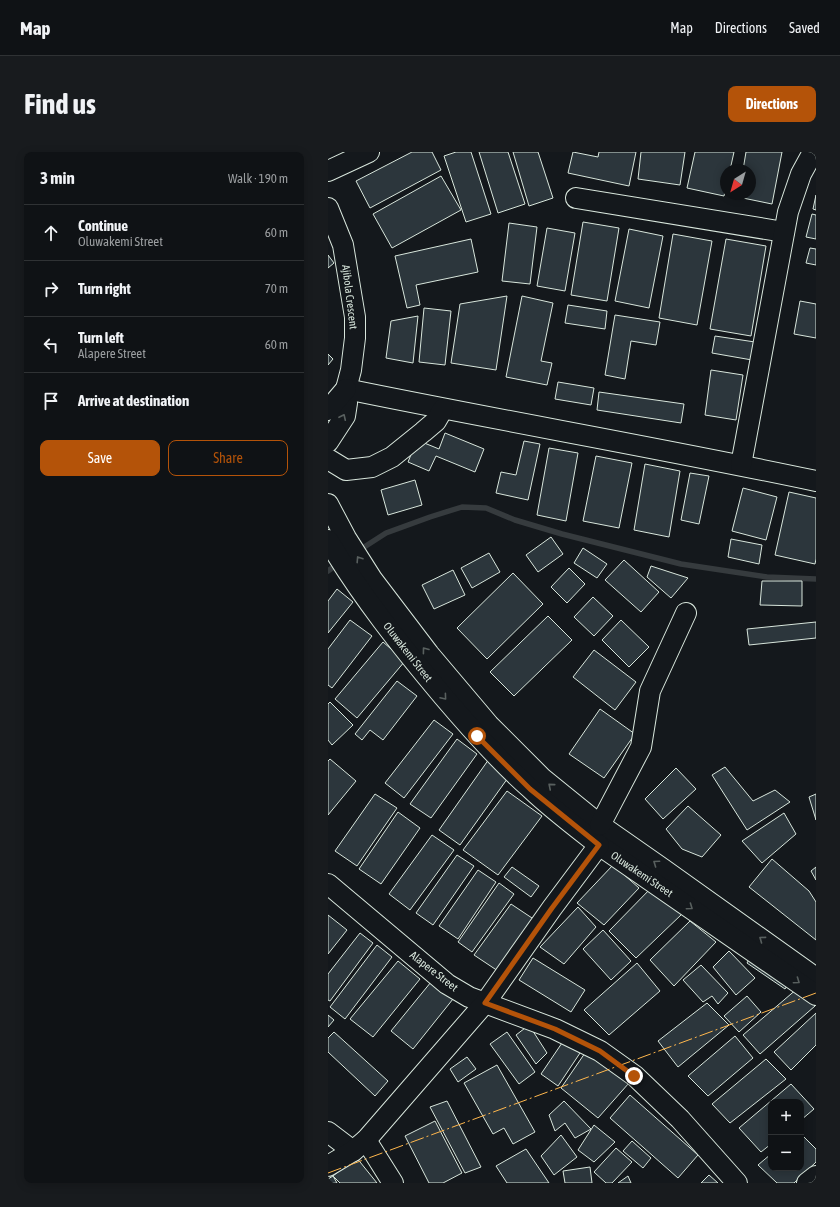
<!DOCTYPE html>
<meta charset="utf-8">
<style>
:root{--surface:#0f1215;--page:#181b1e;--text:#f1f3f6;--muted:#9b9ea0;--line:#2f3234;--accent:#b45309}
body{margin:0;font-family:"Asap Condensed",sans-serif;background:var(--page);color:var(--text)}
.controls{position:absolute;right:12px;bottom:12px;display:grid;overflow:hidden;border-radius:8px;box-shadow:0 2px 10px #0003}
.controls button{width:36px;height:36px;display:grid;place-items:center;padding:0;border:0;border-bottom:1px solid var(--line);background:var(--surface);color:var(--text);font:20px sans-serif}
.compass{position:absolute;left:392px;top:12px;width:36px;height:36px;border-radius:50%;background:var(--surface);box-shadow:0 2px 10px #0003;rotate:217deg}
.stop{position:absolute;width:12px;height:12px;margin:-9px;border:3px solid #b45309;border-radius:50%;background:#fff}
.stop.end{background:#b45309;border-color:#fff;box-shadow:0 1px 4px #0008}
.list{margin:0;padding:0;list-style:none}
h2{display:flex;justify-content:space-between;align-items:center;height:52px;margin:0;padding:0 16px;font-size:17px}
h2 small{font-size:13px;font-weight:400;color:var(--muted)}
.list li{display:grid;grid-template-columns:26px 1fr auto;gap:12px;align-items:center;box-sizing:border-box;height:56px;padding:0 16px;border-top:1px solid var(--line)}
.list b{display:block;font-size:15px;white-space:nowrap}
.list p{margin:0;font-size:13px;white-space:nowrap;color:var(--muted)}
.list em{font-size:13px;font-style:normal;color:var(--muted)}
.actions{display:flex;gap:8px;padding:12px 16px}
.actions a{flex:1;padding:9px 0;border:1px solid var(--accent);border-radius:8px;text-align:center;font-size:14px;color:var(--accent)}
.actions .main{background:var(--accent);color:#fff}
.icon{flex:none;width:22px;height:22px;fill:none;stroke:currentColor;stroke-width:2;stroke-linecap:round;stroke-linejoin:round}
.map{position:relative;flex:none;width:488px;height:1031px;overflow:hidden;border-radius:8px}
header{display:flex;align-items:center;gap:24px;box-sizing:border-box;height:56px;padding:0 20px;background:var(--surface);border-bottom:1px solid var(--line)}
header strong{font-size:19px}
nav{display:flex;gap:22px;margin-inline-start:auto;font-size:14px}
.intro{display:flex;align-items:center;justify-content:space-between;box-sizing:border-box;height:96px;padding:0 24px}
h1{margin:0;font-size:28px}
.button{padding:10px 18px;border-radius:8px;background:var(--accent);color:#fff;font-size:14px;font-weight:700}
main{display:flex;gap:24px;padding:0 24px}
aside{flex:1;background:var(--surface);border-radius:8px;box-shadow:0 2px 10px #0003}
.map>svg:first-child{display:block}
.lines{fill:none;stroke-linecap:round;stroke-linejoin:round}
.stream{stroke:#363b3e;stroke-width:5.5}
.building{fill:#2c363c;stroke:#d8e6dc}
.minor-casing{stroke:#d8e6dc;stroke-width:22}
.minor{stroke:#14181c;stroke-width:20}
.power{stroke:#ffb74d;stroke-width:1;stroke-dasharray:14 3 2 3;stroke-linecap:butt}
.oneway{stroke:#59605f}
.route{stroke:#b45309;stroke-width:5}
.labels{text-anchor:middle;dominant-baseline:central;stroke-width:3;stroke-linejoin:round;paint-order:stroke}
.street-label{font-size:11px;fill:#d8e6dc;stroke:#14181c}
</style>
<header>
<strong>Map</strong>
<nav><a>Map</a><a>Directions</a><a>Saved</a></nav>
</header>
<div class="intro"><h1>Find us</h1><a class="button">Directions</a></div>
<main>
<aside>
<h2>3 min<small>Walk · 190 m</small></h2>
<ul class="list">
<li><svg class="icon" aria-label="ahead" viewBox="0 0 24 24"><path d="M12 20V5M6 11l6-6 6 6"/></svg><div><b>Continue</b><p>Oluwakemi Street</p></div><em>60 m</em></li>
<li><svg class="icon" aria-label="right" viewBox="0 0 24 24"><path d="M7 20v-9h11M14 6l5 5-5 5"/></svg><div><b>Turn right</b></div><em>70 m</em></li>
<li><svg class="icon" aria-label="left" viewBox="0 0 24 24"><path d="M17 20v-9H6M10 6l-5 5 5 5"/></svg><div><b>Turn left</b><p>Alapere Street</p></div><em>60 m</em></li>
<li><svg class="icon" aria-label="arrive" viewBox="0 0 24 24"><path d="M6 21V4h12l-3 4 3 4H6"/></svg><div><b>Arrive at destination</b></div></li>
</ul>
<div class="actions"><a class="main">Save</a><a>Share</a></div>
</aside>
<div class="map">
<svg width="488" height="1031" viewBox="0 0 488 1031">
<rect width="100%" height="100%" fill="#14181c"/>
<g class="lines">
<g class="stream">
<polyline points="30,399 58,381 102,365 134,355 158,356 187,368 234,382 353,412 439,425 488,427"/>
<polyline points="0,419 11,411"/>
</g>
</g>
<g class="building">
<polygon points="84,0 104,0 113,18 42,56 28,29"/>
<polygon points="128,0 143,0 163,62 138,70 116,4"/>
<polygon points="151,0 180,0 197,52 170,61"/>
<polygon points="185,0 210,0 225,46 201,54"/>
<polygon points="245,0 270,5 271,0 308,0 301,34 240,21"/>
<polygon points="313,0 357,0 352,33 310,27"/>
<polygon points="367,0 406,0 402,18 398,18 398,35 396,44 359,36"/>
<polygon points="418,0 454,0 444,52 410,45 411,42 422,42 422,18 415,18"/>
<polygon points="113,24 133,58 64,96 45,62"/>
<polygon points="488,43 488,58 485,57"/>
<polygon points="484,62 488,63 488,87 478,85"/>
<polygon points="255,70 291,76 279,149 243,143"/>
<polygon points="181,71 209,75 202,132 174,129"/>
<polygon points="219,76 247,81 237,139 209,134"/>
<polygon points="301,77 335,84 321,156 287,149"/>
<polygon points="345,82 384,89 369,173 331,166"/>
<polygon points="143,87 150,120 88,133 92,153 79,156 67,104"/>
<polygon points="398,87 438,94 423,184 382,177"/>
<polygon points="482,96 488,97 488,113 478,111"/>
<polygon points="0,103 6,111 0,116"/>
<polygon points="179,144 168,218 123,211 132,152"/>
<polygon points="194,144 225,151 213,209 224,211 219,233 178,225"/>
<polygon points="472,149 488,152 488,186 466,182"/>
<polygon points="240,153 279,159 277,177 237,171"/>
<polygon points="96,156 123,159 117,213 91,210"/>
<polygon points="287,163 332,170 328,193 303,189 297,227 277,223"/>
<polygon points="90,164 85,211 58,206 63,169"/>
<polygon points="387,184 427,190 424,208 384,201"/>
<polygon points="0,202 5,207 0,213"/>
<polygon points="383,218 415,223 408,268 377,263"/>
<polygon points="230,230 266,236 263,253 227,247"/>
<polygon points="271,240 356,252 353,271 269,258"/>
<polygon points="117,281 156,297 147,320 108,304 101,319 80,310 89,288 111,297"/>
<polygon points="196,289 212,292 200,348 168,341 173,320 188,323"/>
<polygon points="221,296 250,301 238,369 209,363"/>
<polygon points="268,304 304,311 291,376 255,369"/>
<polygon points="317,312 352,319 341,385 306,378"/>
<polygon points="362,321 381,324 371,372 353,368"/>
<polygon points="87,328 94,353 60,363 53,338"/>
<polygon points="415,336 449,345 438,388 404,379"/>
<polygon points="461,340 488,346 488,407 487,412 447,403"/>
<polygon points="223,385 235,402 210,420 198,403"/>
<polygon points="403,387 434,393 431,412 400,405"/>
<polygon points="255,396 279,412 269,426 246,411"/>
<polygon points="161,401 172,420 144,436 133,416"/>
<polygon points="296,408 331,440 313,460 277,428"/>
<polygon points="323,414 360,426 343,446 319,425"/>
<polygon points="241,416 257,432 239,451 223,435"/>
<polygon points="125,418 137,443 106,457 94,433"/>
<polygon points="185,421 215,452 159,507 129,476"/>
<polygon points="434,429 474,429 474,454 432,453"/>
<polygon points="9,437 25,450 0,481 0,449"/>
<polygon points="265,445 285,464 266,484 246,465"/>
<polygon points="220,464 244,488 186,544 162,520"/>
<polygon points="22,468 44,484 4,536 0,533 0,497"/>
<polygon points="293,468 321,495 301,515 274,488"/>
<polygon points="488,470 488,486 421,493 419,477"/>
<polygon points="55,490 77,509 29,566 7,547"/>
<polygon points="266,498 308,530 287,558 245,525"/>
<polygon points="69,529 89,544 55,588 42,578 34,588 27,582"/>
<polygon points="2,550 25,573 4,593 0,588 0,552"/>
<polygon points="272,557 307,582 276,626 241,602"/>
<polygon points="106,568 125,582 76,646 57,631"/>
<polygon points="129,587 149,602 103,666 82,652"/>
<polygon points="2,607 28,629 0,663 0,609"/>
<polygon points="161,607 182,623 132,693 111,678"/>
<polygon points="397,615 425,649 447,638 462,650 419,678 384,623"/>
<polygon points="348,616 368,637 335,667 317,647"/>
<polygon points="179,639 214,664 170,723 135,698"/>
<polygon points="47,642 69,656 29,714 7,699"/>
<polygon points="488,642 488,668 481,645"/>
<polygon points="360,654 393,683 374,705 354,697 338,677"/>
<polygon points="70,660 92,676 53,732 31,717"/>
<polygon points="456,661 468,682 434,711 414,689"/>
<polygon points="104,683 126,698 82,758 61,742"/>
<polygon points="129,703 146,714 105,773 88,761"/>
<polygon points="444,707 481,739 488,750 488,788 421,735"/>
<polygon points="285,713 311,736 276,773 249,751"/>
<polygon points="184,715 211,734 203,745 176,725"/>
<polygon points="488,715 488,728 483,719"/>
<polygon points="150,718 168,730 130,787 111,774"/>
<polygon points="171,731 186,742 144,800 130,790"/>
<polygon points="326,733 354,762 308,806 281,779"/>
<polygon points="183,752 207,768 170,819 146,803"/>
<polygon points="250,755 268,775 236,812 212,795"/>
<polygon points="0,763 19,778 0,802"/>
<polygon points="362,769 388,790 346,834 322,808"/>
<polygon points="275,778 303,809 283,828 255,797"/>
<polygon points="32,781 45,791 2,849 0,848 0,822"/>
<polygon points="49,793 64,805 17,867 2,855"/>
<polygon points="401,799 427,826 408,843 385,815"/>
<polygon points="425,800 462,829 457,837 419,811"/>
<polygon points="205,806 257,838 243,860 191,828"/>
<polygon points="70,809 92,827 45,885 22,867"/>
<polygon points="309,811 332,839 281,883 256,858"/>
<polygon points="373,813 400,841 390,852 384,844 375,850 355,828"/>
<polygon points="103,830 125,847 85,897 63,879"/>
<polygon points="470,836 487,854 432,902 415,883"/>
<polygon points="419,844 433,860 411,880 396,864"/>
<polygon points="379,851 401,873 350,915 330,889"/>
<polygon points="488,861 488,893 463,918 446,900"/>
<polygon points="0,863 6,868 0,875"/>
<polygon points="201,873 219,901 208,912 188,883"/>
<polygon points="6,880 60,929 47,944 0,900 0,886"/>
<polygon points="179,880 207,920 191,932 162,892"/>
<polygon points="407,884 425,906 380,944 360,924"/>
<polygon points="236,888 252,901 230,934 213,922"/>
<polygon points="257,901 301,931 270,966 233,936"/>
<polygon points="139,905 148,917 130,930 122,917"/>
<polygon points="438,907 458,927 402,971 384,952"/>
<polygon points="169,913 207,980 185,992 176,976 165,982 136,931"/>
<polygon points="463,932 486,957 473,968 473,950 443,950 443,992 433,1000 411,976"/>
<polygon points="302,943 370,1003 350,1026 282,966"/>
<polygon points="119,949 153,1015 137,1021 102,955"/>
<polygon points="236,949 263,977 247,986 237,971 227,979 221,963"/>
<polygon points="107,969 134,1021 115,1031 101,1031 77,984"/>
<polygon points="266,973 287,990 266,1010 250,998"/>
<polygon points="473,982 488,997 488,1010 466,1031 449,1031 430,1013 443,1002 443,1016 473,1016"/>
<polygon points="233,983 249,1005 226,1023 213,1004"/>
<polygon points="304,989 323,1006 315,1016 295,999"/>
<polygon points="288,996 304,1010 284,1031 278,1031 266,1020"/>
<polygon points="198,997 221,1031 179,1031 168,1014"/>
<polygon points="28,1005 49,1031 12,1031 5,1024"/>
<polygon points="262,1015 264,1031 237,1031 235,1019"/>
<polygon points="381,1023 390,1031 373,1031"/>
<polygon points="5,1024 9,1031 0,1031 0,1027"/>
<polygon points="300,1024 303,1031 290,1031"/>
</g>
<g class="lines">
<defs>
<g id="minor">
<polyline points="0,19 41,0"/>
<polyline points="248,46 456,80"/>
<polyline points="0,56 15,93 27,165 27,186 23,218 18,237 19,251 17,264 0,290"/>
<path d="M 18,237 C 174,269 332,296 488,329"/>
<polyline points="0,258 18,237"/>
<polyline points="0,307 18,318 44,315 64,305 95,280 108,269 115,257"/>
<polyline points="413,313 460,60 473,22 485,0"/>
<polyline points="0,352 18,386 44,427 101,502 161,573 214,626 272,673 335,717 488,826"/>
<path d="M 0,388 C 33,444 74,495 115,544 C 143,577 171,609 203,637 C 224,657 248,675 271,693 L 488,843"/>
<polyline points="272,673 313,595 322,539 358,461"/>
<polyline points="0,732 119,832 141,845 227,877 272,899 307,924 352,967 409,1031"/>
<polyline points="0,980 25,999"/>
<polyline points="38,988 65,1031"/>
<polyline points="0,1014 25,999 38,988 157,851 224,756 271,693"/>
<polyline points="479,1031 488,1024"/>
</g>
</defs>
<use href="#minor" class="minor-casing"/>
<use href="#minor" class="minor"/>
<polyline class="power" points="0,1021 488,841"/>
</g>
<defs><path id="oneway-chevron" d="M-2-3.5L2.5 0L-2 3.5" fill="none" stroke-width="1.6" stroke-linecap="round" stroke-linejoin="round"/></defs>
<g class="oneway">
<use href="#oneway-chevron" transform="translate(15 265) rotate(-65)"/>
<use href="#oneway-chevron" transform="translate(31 407) rotate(-123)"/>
<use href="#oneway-chevron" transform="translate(97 498) rotate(-127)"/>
<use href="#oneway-chevron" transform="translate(116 545) rotate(50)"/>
<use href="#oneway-chevron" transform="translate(223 634) rotate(-140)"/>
<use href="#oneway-chevron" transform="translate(328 711) rotate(-145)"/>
<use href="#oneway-chevron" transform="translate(362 755) rotate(35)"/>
<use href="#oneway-chevron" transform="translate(434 787) rotate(-144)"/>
<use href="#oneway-chevron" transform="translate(469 829) rotate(35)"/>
</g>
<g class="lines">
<polyline class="route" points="149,584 202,637 271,693 224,756 157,851 227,877 272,899 306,924"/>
</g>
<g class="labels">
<g class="street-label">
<text transform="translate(22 145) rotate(83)">Ajibola Crescent</text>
<text transform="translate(80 500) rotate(52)">Oluwakemi Street</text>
<text transform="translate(314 722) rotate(34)">Oluwakemi Street</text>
<text transform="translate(106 819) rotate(38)">Alapere Street</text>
</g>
</g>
</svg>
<div class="controls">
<button>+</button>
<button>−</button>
</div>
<svg class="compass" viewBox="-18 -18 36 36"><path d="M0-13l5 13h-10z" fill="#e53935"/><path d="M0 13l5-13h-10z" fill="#9b9ea0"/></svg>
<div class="stop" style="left:149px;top:584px"></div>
<div class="stop end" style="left:306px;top:924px"></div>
</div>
</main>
